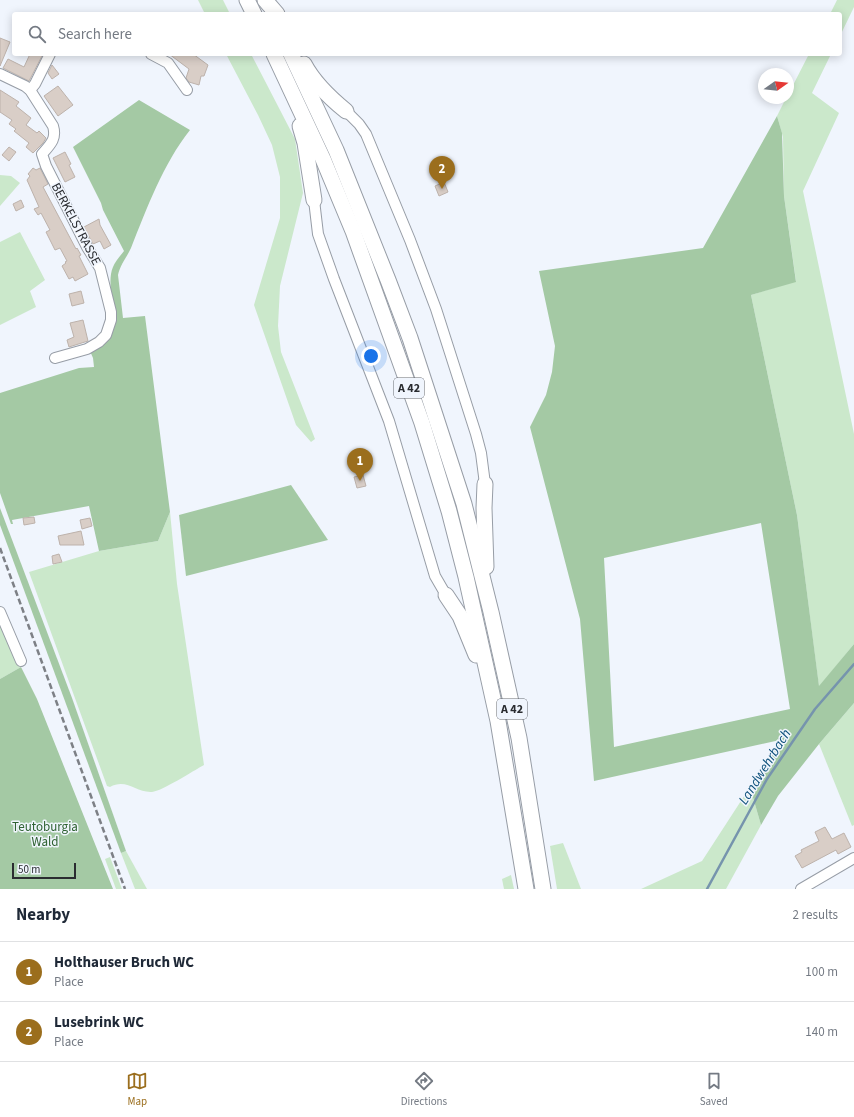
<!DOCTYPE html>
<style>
:root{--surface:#fff;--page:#f2f2f3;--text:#1f2937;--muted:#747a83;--line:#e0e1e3;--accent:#9b6e1d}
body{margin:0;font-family:"Source Sans 3",sans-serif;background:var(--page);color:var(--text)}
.compass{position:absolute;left:758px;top:68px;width:36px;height:36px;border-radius:50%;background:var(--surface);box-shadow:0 2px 10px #0003;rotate:75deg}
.scale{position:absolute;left:12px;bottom:10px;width:64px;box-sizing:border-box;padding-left:4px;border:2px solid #2a2c30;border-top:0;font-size:11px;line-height:14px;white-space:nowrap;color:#2a2c30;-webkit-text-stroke:3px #f0f5fd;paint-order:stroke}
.you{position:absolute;left:371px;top:356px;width:14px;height:14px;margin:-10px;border:3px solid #fff;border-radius:50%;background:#1a73e8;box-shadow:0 0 0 6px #1a73e833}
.badge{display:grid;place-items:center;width:26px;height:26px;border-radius:50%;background:var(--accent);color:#fff;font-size:13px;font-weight:700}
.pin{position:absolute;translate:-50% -33px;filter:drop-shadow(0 1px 2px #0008)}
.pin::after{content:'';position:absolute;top:21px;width:14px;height:12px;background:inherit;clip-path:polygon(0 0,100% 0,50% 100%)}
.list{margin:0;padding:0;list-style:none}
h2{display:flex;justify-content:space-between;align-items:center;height:52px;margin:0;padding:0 16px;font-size:17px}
h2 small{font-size:13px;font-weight:400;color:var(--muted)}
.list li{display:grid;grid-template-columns:26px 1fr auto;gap:12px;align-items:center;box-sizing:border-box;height:60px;padding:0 16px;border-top:1px solid var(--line)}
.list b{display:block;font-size:15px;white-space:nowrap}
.list p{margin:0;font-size:13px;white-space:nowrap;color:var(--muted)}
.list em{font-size:13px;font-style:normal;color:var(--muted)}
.icon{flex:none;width:22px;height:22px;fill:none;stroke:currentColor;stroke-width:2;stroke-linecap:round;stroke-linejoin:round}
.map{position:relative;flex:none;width:854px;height:889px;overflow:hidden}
.search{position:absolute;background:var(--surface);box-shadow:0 2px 10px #0003;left:12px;right:12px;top:12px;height:44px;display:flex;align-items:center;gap:10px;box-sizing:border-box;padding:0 14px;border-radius:4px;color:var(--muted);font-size:15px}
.sheet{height:172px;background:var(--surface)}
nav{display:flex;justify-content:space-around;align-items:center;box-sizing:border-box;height:56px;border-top:1px solid var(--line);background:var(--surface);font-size:11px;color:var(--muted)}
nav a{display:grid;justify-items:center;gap:2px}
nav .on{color:var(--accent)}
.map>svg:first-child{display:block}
.green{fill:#cbe8cb}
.forest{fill:#a4c9a4;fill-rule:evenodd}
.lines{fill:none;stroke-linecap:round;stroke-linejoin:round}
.stream{stroke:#7694ad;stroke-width:2.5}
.building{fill:#d9cec7;stroke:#bdb2ab}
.minor-casing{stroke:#979da6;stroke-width:12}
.highway-casing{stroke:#979da6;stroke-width:17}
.minor{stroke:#fff;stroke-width:10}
.highway{stroke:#fff;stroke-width:15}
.rail{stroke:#7d8086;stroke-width:2.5;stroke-dasharray:6 3;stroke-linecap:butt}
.labels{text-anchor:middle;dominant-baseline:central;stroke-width:3;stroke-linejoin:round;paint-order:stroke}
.shield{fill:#f0f5fd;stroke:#65686e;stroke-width:1}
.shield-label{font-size:12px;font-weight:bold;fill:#2a2c30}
.street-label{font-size:13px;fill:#2a2c30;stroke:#f0f5fd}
.park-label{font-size:13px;fill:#2f6232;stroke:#f0f5fd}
.water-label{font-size:14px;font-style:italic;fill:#0d507b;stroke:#f0f5fd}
</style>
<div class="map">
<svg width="854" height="889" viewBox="0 0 854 889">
<rect width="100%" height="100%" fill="#f0f5fd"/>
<g class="green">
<polygon points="198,0 223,0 230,14 205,14"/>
<polygon points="837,0 854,0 854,7 840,36 840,14 830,14"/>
<polygon points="226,54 251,54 295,139 303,193 280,286 278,326 281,352 315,439 311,442 296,425 254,305 280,218 280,177 272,145 258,115"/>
<polygon points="809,54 831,54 812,93 839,113 803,191 854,434 854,644 819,687 797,515 751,295 796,281 784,196 783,137 777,116 786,98 788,98 788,95"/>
<polygon points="0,175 11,176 20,183 0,206"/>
<polygon points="20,232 45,280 30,291 36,307 0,325 0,242"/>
<path d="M 170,512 L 177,584 L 204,765 C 193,771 162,791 152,792 C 136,793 127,778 110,787 L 107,786 L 29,572 L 99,551 L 158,541 Z"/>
<polygon points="0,622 4,634 21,667 0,679"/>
<polygon points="854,703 854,825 852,826 819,744"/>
<polygon points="750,787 761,825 726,889 641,889 702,861"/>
<polygon points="563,843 581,889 557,889 550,846"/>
<polygon points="126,851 147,889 135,889 121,853"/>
<polygon points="110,857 122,889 116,889 105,859"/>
<polygon points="511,875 514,889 504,889 502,879"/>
</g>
<g class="forest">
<path d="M 139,100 L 190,130 C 163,164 147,208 131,248 C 127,257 120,265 118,275 L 123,318 L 145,316 L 170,512 L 158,541 L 99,551 L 89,506 L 12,520 L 13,524 L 11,524 L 0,493 L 0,393 L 79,368 L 94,367 L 93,358 L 90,351 L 112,333 C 119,316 105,285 113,267 C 115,262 120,256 124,251 L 103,210 L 101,203 L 73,147 Z"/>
<path d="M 777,116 L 782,133 L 784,196 L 796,282 L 751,295 L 797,515 L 819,686 L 854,644 L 854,703 L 819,744 L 778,796 L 761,825 L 750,787 L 780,740 L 594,781 L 580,619 L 530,427 L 546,395 L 552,372 L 555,346 L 539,271 L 703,248 ZM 761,523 L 790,709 L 614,747 L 604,558 Z"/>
<polygon points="291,485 328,540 186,576 179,515"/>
<polygon points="0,508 72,698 126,851 121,853 0,525"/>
<polygon points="21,667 37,699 113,889 0,889 0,679"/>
</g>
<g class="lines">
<polyline class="stream" points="707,889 767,779 815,709 854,664"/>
</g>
<g class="building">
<polygon points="0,38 10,42 0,66"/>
<polygon points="30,54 43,54 29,81 3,68 8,59 24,67"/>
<polygon points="169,54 193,54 208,65 204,76 201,76 199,85 189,82 186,78 189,69"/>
<polygon points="52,65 59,74 52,79 48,73"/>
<polygon points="58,86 73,105 58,116 44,96"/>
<polygon points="0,90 19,102 16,106 31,118 26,125 37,133 39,131 46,138 43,143 33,153 26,147 29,143 14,131 16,129 9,124 12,120 0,112"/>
<polygon points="9,147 16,152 9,161 2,155"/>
<polygon points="65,152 71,164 69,165 75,177 65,182 53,158"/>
<polygon points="33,168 36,170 40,168 48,184 43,187 76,249 77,248 81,255 79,256 88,274 75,281 73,277 69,279 62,266 66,263 65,262 67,261 60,248 55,250 46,232 50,230 41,213 38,215 34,209 39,207 27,180 30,176 28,174"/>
<polygon points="444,182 448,192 439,196 435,186"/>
<polygon points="21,200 24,207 16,211 13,204"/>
<polygon points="99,219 100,225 111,245 104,249 100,241 93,244 84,227"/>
<polygon points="81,291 84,303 72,306 69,294"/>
<polygon points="83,320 88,341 69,347 67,340 74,337 70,323"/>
<polygon points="363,475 366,486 357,488 354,477"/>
<polygon points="34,517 35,523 24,525 23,518"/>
<polygon points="90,518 92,526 82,529 80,520"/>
<polygon points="81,531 84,545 60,545 58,536"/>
<polygon points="59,554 62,562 53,564 52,556"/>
<polygon points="825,827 832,839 844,833 851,847 838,854 836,850 802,868 795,856 802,852 801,850 819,841 815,832"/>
</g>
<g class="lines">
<defs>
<g id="minor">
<polyline points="151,54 168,63 187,90"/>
<path d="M 0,74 L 25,86 L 30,90 L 53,126 C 57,139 50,145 42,154 L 46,166 L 87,247 L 100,268 L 111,312 L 111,320 L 106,335 L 99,342 L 87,349 L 55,358"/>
<polyline points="30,90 35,84 50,54"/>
<polyline points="346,111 359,124 366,134 410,240 436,309 476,434 481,453 485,484"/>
<polyline points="314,200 318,234 334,279 389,421 435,576 446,595"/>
<polyline points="0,612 21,661"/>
<polyline points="801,889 854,858"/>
</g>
<g id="highway">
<polyline points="247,0 254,14"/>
<polyline points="265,0 277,14"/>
<polyline points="274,54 323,159 353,231 422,423 449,511 466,577 498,721 526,889"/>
<polyline points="291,54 336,150 388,280 410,338 464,504 491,612 519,738 543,889"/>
<path d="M 304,64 C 314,83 330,98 346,111"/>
<polyline points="300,126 305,143 314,200"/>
<polyline points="485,484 484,508 486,567"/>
<polyline points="446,595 460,616 476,655"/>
</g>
</defs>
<use href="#minor" class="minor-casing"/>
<use href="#highway" class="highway-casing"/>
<use href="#minor" class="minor"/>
<use href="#highway" class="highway"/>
<polyline class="rail" points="0,548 125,889"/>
</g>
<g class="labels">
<g class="shield">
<rect x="394" y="378" width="30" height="20" rx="3"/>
<rect x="497" y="699" width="30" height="20" rx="3"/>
</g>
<g class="shield-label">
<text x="409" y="388">A 42</text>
<text x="512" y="709">A 42</text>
</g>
<g class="street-label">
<text transform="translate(76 224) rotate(62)">BERKELSTRASSE</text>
</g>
<g class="park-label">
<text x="45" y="827">Teutoburgia<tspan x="45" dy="15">Wald</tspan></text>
</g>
<g class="water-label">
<text transform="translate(765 767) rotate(-58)">Landwehrbach</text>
</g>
</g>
</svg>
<svg class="compass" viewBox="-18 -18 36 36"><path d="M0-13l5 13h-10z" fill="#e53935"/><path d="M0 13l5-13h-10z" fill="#747a83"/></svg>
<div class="scale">50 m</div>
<div class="you"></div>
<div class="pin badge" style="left:360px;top:481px">1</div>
<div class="pin badge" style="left:442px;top:189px">2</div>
<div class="search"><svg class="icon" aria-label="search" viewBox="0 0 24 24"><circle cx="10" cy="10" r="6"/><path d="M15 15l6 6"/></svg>Search here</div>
</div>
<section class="sheet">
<h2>Nearby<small>2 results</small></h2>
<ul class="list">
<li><span class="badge">1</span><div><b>Holthauser Bruch WC</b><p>Place</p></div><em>100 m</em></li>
<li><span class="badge">2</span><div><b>Lusebrink WC</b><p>Place</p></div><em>140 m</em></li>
</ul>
</section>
<nav>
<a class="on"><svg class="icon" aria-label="map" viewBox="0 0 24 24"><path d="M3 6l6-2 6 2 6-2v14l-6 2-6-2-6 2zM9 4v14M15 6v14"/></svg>Map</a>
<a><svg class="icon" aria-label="directions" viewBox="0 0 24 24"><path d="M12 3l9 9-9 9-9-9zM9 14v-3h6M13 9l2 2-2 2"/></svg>Directions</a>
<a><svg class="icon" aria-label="saved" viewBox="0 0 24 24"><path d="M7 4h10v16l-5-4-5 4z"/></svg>Saved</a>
</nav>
